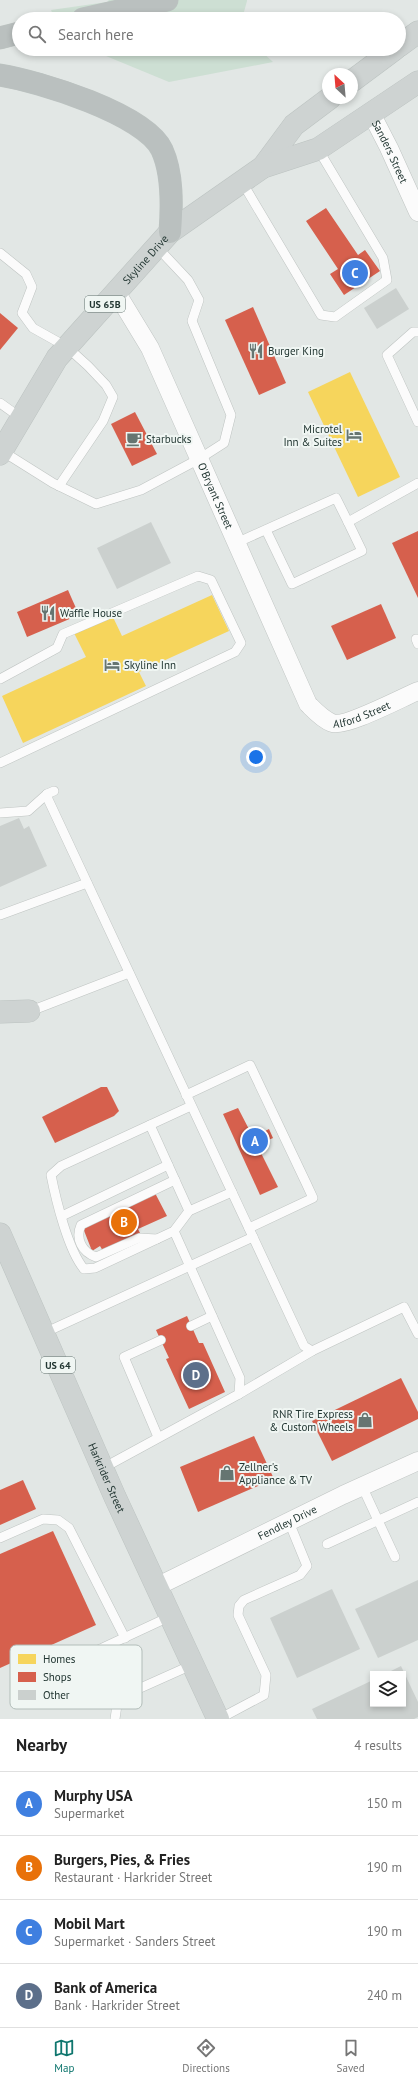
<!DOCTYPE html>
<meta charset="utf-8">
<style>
:root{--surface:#fff;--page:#f6f6f6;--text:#222;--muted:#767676;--line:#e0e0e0;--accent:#0f766e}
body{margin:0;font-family:"PT Sans",sans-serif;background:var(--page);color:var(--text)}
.controls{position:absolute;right:12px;bottom:12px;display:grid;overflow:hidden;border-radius:0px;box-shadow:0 2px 6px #0003}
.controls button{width:36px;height:36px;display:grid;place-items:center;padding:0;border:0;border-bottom:1px solid var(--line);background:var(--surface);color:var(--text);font:20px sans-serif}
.compass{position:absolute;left:322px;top:68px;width:36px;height:36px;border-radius:50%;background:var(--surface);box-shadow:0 2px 6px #0003;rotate:334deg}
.you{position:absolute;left:256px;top:757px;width:14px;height:14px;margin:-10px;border:3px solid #fff;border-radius:50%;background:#1a73e8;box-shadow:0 0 0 6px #1a73e833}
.badge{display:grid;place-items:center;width:26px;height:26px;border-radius:50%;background:var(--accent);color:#fff;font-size:13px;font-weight:700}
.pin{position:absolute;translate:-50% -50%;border:2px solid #fff;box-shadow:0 1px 4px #0006}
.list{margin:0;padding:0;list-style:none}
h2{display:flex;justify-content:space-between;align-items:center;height:52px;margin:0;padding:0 16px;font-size:17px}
h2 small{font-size:13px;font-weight:400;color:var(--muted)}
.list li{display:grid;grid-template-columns:26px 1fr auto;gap:12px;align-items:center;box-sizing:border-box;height:64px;padding:0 16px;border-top:1px solid var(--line)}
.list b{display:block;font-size:15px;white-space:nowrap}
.list p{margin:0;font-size:13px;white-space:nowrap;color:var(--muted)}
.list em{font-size:13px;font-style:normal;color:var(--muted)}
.icon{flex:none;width:22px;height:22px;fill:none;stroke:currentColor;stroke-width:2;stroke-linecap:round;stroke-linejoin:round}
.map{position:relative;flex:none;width:418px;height:1719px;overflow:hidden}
.search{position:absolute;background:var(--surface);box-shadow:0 2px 6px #0003;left:12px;right:12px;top:12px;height:44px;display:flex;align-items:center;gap:10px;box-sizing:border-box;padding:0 14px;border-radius:22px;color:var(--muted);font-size:15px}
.sheet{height:308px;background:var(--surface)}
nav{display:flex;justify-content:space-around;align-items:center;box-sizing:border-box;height:56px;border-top:1px solid var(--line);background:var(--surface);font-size:11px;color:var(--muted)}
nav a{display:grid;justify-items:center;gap:2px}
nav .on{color:var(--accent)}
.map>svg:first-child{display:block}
.green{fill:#cddfd3}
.homes{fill:#f6d55c}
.shops{fill:#d6604d}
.building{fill:#cbd0ce}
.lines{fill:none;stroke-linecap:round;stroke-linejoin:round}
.service-casing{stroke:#bfc4c2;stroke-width:10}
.minor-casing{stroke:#bfc4c2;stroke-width:19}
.primary-casing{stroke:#bcc3c1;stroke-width:23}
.motorway-casing{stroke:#bcc3c1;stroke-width:23}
.service{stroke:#fbfbfb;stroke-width:9}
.minor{stroke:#fbfbfb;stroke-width:18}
.primary{stroke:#ced3d2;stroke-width:22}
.motorway{stroke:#bac0bf;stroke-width:22}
.labels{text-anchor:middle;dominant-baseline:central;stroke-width:4;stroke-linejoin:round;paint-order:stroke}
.shield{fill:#f0f6f3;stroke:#60706d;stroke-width:1}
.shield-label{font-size:10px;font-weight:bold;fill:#233733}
.street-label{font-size:11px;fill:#233733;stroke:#f0f6f3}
.poi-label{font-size:11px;fill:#233733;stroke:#f0f6f3;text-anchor:start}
.key{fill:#f0f6f3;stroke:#b2bdb9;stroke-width:1}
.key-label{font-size:11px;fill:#233733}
</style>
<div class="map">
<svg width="418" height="1719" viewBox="0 0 418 1719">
<rect width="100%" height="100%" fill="#e2e7e5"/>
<g class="green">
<polygon points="109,0 247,0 247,1 242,19 55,19 51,10 107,2"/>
<polygon points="89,49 259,49 273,62 169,82"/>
</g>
<g class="homes">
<polygon points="350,372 400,477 358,497 308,392"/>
<polygon points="212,595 229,631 139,672 146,686 23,743 2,696 86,657 74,633 112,615 122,636"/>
</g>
<g class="shops">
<polygon points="326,208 358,255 365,250 380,271 344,295 330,274 338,269 306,221"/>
<polygon points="253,307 286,383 259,395 225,320"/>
<polygon points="0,313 18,328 0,350"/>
<polygon points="135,412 157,454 132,466 111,424"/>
<polygon points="418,531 418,598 392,543"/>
<polygon points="68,590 79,615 27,637 17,612"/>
<polygon points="381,604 396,638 347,660 331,626"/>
<polygon points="101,1087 107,1087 119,1111 114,1116 55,1143 42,1117"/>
<polygon points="238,1108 253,1137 269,1129 273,1138 257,1145 278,1187 260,1195 223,1114"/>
<polygon points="155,1193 167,1216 138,1229 140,1233 103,1251 100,1246 92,1251 83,1228"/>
<polygon points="187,1316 199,1343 203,1343 225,1392 189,1409 166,1359 169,1358 156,1330"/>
<polygon points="401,1378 418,1412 418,1419 332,1461 312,1421"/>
<polygon points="254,1436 274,1479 198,1512 180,1467"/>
<polygon points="23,1480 36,1509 0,1525 0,1490"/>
<polygon points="53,1531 96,1625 0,1668 0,1554"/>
</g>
<g class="building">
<polygon points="396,288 409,309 377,329 364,308"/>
<polygon points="151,522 171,563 117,589 97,548"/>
<polygon points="19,818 24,829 29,826 47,866 0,887 0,826"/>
<polygon points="418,1580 418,1640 378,1658 355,1609"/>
<polygon points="332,1589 360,1649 297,1678 270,1618"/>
<polygon points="401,1666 418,1702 418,1717 414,1719 317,1719 312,1709 373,1680 373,1704 403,1704 403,1674 385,1674"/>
</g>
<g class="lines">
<defs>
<g id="service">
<polyline points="242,182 321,315 335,317 387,280 383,258 318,149"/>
<polyline points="0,253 26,274 32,287 22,313 33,328 67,347 88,366 106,385 113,397 103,421 59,486"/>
<polyline points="418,332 413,332 387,355 418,422"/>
<polyline points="0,403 21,418"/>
<polyline points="2,451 53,483 96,504 141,490 199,459 224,443 231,415 192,321 199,300 188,280 157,247"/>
<polyline points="266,530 292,584 362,551 348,522"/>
<polyline points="236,543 336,498 348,522 418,483"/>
<polyline points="416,639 418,644"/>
<polyline points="0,679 57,648 63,634 198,576 211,580 241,643 235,652 0,763"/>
<polyline points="54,791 47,794 47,797 304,1346 312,1351 404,1307 418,1334"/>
<polyline points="0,813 28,811 47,794"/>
<polyline points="0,915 87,883"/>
<polyline points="28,1012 129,973"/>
<polyline points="186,1095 250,1065 307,1185 313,1198 249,1228"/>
<path d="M 191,1106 L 61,1166 L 51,1175 C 56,1200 68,1250 84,1269 L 95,1268 L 174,1231 L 189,1211 L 232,1192"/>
<polyline points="150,1125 189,1211"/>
<polyline points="62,1216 168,1165"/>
<path d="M 157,1239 L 139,1238 L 96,1257 C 82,1252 75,1239 81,1225 L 175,1180"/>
<polyline points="191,1326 212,1316"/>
<polyline points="44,1333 253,1237"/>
<polyline points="239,1394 312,1351"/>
<polyline points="158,1437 124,1357 161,1340"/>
<polyline points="103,1468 239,1394 240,1378 174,1231"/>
<polyline points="362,1486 395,1557"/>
<polyline points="0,1538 43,1519 58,1520 69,1528 125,1638"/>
<polyline points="327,1544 418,1502"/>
<polyline points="118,1698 194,1664"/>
<polyline points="115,1719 118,1698 98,1650 171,1616"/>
<polyline points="219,1719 264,1695 266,1675 238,1615 239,1606 244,1600 300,1575 307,1566 289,1522"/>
</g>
<g id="minor">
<path id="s1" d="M 371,113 L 389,148 L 418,212"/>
<path id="s2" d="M 116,292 L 150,348 L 308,704 C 315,711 322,719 332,723 C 345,728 403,697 418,691"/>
<path id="s3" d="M 158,1586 L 343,1495 L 418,1461"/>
</g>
<g id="primary">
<polyline points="399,46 418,32"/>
<polyline points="352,81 395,49"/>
<polyline points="263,167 294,125 330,98"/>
<path id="s4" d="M 0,454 L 57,358 L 170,232 L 263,167 L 318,149 L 418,82"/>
<polyline points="0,1012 29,1011"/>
<path id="s5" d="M 0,1234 L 115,1497 L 218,1719"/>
</g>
<g id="motorway">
<polyline points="83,19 167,0"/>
<polyline points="0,38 19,33"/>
<path d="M 0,75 C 38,81 146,114 162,150 C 173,174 172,206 170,232"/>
</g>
</defs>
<use href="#service" class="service-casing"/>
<use href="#minor" class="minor-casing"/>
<use href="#primary" class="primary-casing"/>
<use href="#motorway" class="motorway-casing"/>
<use href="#service" class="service"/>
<use href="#minor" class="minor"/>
<use href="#primary" class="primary"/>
<use href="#motorway" class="motorway"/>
</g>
<defs>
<symbol id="restaurant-bare" viewBox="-9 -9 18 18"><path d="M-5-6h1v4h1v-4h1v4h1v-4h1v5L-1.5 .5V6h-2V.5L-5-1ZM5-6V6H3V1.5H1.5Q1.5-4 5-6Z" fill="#667571" stroke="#f0f6f3" stroke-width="2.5" paint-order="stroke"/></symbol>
<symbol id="hotel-bare" viewBox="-9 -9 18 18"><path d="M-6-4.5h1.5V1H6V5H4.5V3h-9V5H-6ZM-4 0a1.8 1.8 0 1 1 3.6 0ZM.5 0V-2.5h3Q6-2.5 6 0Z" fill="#667571" stroke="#f0f6f3" stroke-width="2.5" paint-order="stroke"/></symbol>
<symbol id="cafe-bare" viewBox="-9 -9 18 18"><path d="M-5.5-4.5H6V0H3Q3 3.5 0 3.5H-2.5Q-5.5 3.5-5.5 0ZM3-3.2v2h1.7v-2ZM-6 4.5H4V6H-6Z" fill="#667571" stroke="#f0f6f3" stroke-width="2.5" paint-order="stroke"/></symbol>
<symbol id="shop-bare" viewBox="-9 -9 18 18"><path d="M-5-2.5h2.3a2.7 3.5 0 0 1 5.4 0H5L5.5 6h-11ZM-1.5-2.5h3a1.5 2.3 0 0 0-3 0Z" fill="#667571" stroke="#f0f6f3" stroke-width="2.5" paint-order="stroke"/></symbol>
</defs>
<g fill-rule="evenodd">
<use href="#restaurant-bare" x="245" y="340" width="22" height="22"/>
<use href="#hotel-bare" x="343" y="424" width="22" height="22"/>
<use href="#cafe-bare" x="123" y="428" width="22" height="22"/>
<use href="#restaurant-bare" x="37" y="602" width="22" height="22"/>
<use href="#hotel-bare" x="101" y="654" width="22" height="22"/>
<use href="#shop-bare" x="354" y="1409" width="22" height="22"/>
<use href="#shop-bare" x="216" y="1462" width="22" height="22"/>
</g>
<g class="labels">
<g class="shield">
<rect x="85" y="296" width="40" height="16" rx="3"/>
<rect x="41" y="1357" width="34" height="16" rx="3"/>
</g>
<g class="shield-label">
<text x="105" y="304">US 65B</text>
<text x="58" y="1365">US 64</text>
</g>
<g class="street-label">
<text stroke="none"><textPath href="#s1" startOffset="43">Sanders Street</textPath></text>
<text stroke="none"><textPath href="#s4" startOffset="244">Skyline Drive</textPath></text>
<text stroke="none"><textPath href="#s2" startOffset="227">O'Bryant Street</textPath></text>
<text stroke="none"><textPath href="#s2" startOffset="517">Alford Street</textPath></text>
<text stroke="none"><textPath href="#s5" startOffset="266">Harkrider Street</textPath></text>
<text stroke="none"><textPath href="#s3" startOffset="144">Fendley Drive</textPath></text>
</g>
<g class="poi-label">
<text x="268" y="351">Burger King</text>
<text x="342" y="429" text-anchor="end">Microtel<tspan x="342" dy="13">Inn &amp; Suites</tspan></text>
<text x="146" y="439">Starbucks</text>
<text x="60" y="613">Waffle House</text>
<text x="124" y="665">Skyline Inn</text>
<text x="353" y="1414" text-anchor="end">RNR Tire Express<tspan x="353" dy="13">&amp; Custom Wheels</tspan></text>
<text x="239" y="1467">Zellner's<tspan x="239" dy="13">Appliance &amp; TV</tspan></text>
</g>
</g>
<rect x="10" y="1645" width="132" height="64" rx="6" class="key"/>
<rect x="18" y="1654" width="18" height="10" fill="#f6d55c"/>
<rect x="18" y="1672" width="18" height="10" fill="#d6604d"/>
<rect x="18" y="1690" width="18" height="10" fill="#cbd0ce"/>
<g class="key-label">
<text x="43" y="1663">Homes</text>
<text x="43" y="1681">Shops</text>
<text x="43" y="1699">Other</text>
</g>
</svg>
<div class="controls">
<button><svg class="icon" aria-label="layers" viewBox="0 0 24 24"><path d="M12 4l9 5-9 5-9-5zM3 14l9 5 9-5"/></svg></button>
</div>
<svg class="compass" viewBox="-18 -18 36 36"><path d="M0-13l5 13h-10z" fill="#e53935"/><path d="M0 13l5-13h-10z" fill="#767676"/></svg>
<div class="you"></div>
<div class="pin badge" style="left:255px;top:1141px;background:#3f7fe0">A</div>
<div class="pin badge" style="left:124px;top:1222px;background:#e8710a">B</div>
<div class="pin badge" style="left:355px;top:273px;background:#3f7fe0">C</div>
<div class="pin badge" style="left:196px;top:1375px;background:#5c6f8a">D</div>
<div class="search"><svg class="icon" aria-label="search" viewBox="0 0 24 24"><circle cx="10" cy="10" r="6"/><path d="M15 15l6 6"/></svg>Search here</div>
</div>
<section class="sheet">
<h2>Nearby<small>4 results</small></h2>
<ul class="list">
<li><span class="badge" style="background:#3f7fe0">A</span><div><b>Murphy USA</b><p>Supermarket</p></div><em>150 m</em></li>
<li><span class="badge" style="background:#e8710a">B</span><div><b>Burgers, Pies, &amp; Fries</b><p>Restaurant · Harkrider Street</p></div><em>190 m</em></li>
<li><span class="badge" style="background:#3f7fe0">C</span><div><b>Mobil Mart</b><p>Supermarket · Sanders Street</p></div><em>190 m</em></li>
<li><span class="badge" style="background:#5c6f8a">D</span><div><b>Bank of America</b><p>Bank · Harkrider Street</p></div><em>240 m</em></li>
</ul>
</section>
<nav>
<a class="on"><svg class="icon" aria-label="map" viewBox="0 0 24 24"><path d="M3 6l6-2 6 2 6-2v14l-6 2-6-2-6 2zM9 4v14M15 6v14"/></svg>Map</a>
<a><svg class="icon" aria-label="directions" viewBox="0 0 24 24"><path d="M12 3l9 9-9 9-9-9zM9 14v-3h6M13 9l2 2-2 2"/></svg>Directions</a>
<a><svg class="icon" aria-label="saved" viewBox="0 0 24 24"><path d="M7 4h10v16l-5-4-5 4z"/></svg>Saved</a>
</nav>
